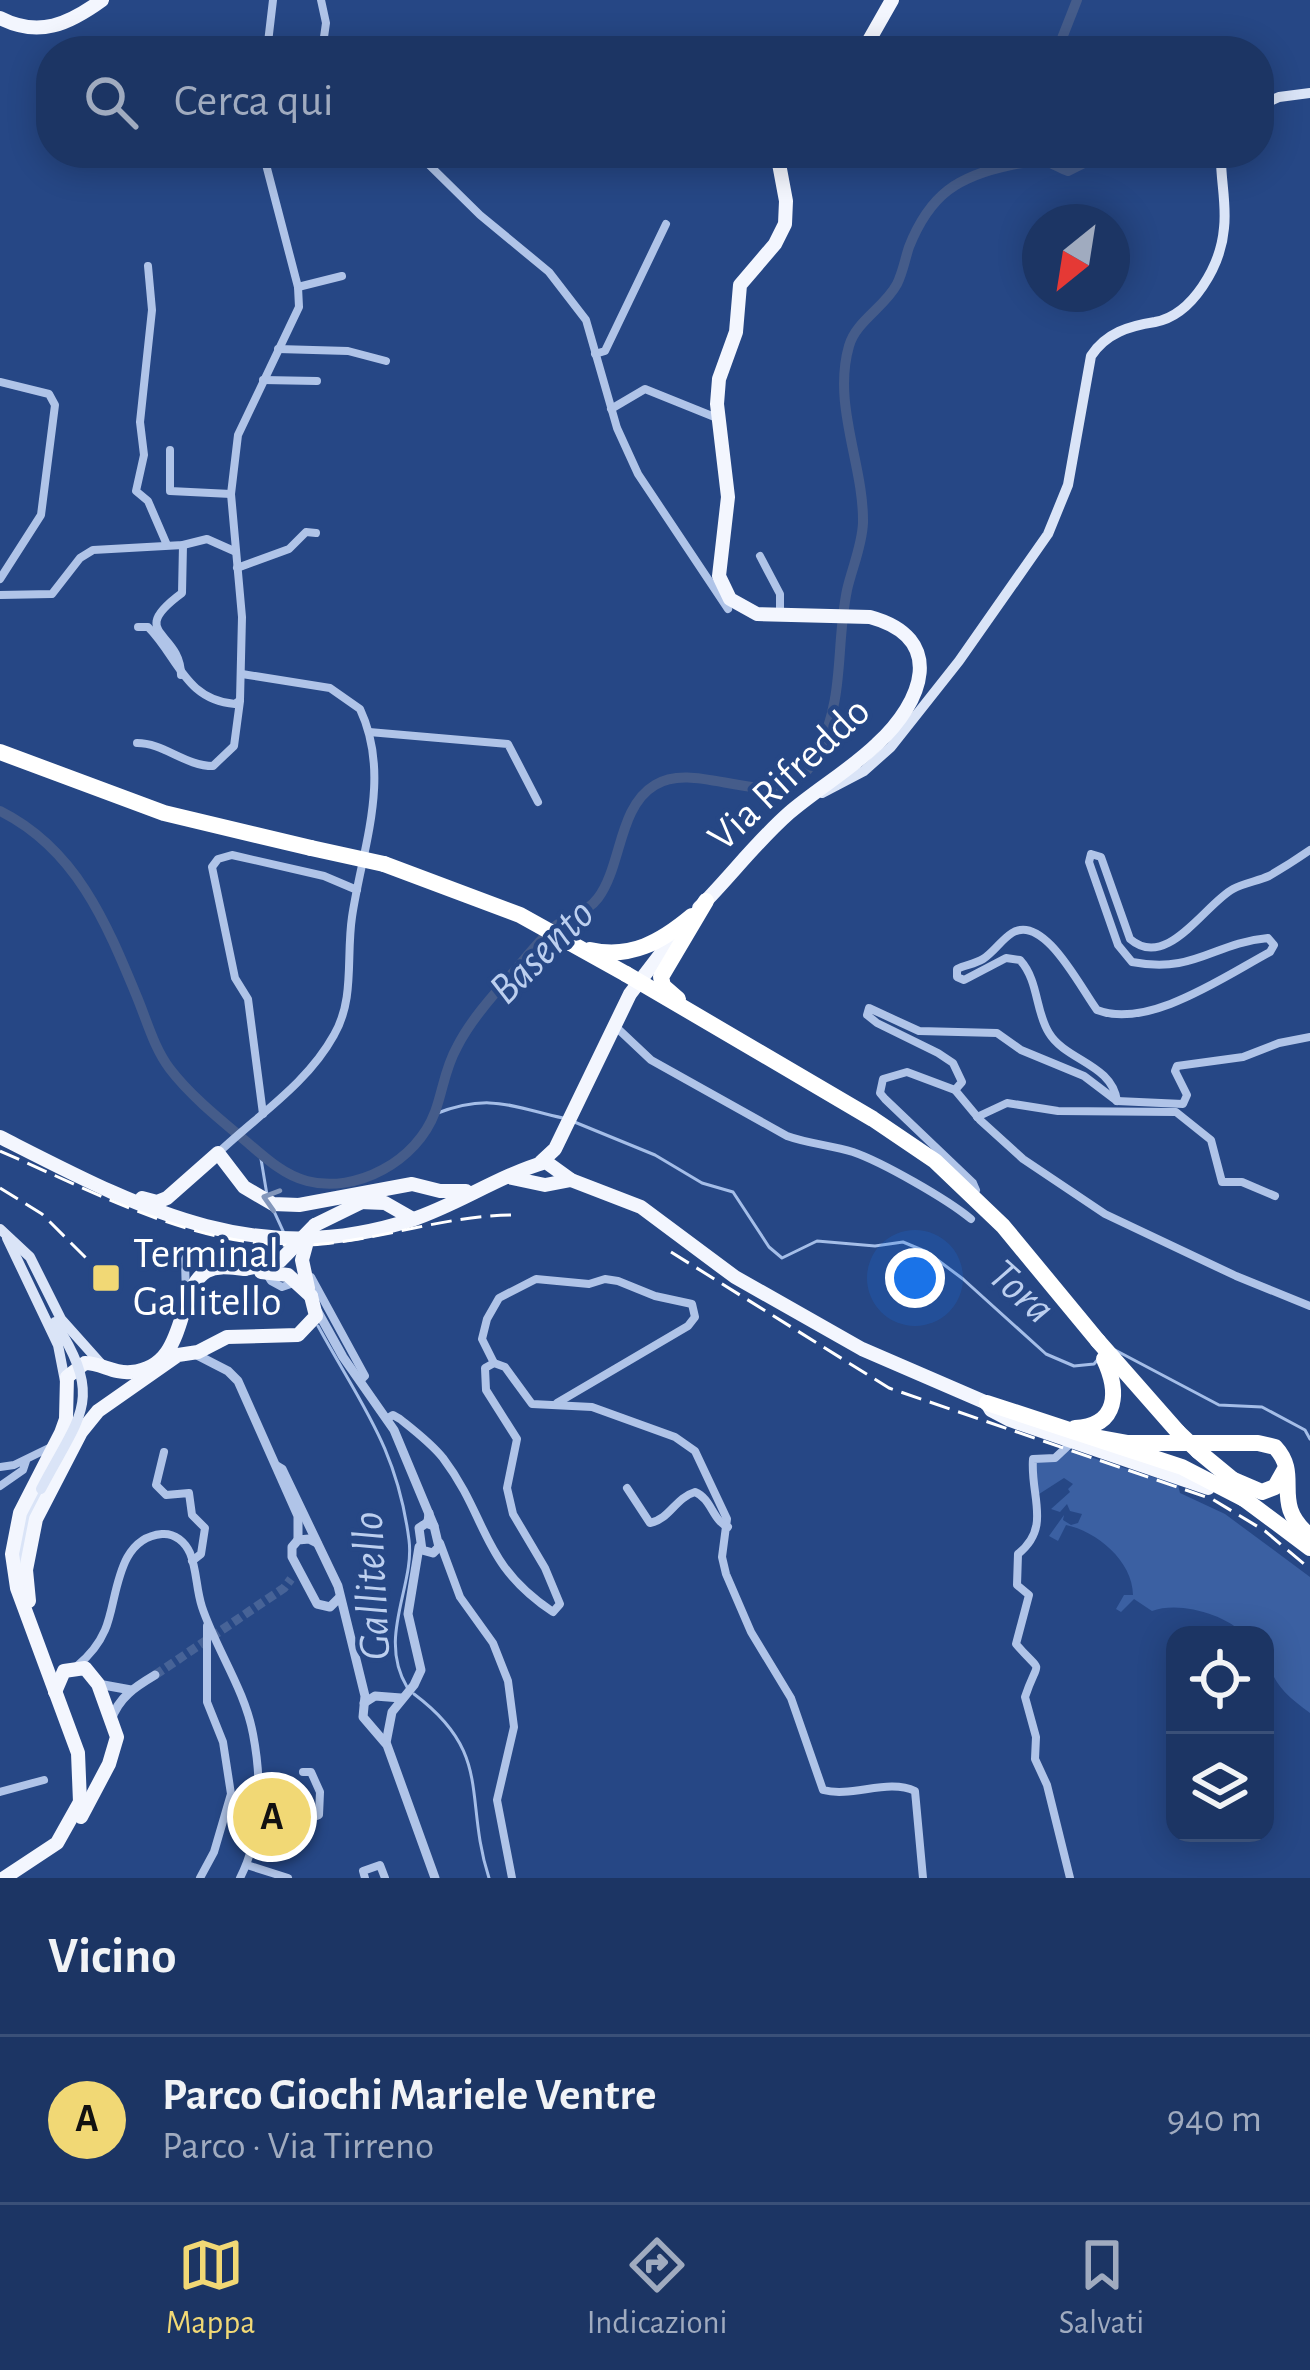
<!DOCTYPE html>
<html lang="it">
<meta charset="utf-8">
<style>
:root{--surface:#1c3564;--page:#253d6a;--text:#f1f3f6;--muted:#a0abbf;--line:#3a5078;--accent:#f1d875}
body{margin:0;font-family:"Alegreya Sans",sans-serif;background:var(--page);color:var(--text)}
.controls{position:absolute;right:36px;bottom:36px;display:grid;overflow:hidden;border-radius:24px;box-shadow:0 6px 30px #0003}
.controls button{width:108px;height:108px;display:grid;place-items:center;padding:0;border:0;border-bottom:3px solid var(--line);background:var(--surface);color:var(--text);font:60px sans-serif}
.compass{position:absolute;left:1022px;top:204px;width:108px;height:108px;border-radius:50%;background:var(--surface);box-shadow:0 6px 30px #0003;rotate:210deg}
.you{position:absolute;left:915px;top:1278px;width:42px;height:42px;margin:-30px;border:9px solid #fff;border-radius:50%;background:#1a73e8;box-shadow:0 0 0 18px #1a73e833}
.badge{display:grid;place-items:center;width:78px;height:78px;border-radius:50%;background:var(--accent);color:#111;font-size:39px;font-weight:700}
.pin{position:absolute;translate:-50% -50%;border:6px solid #fff;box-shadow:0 3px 12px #0006}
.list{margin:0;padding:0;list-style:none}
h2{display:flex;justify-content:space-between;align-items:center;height:156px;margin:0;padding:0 48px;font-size:51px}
h2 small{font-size:39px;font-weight:400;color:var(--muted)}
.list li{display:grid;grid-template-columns:78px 1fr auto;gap:36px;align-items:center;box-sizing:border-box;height:168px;padding:0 48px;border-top:3px solid var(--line)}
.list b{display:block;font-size:45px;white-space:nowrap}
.list p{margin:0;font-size:39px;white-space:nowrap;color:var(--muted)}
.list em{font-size:39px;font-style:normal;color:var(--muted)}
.icon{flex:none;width:66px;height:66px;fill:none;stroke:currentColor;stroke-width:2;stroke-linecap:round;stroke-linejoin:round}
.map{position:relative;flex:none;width:1310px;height:1878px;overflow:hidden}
.search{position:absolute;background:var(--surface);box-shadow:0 6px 30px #0003;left:36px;right:36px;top:36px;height:132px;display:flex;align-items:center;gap:30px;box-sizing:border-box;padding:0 42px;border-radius:48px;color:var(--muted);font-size:45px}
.sheet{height:324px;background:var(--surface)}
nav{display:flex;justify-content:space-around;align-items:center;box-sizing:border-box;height:168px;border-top:3px solid var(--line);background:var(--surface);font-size:33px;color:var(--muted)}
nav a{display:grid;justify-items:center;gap:6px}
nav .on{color:var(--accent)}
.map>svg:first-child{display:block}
.green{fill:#3b60a2}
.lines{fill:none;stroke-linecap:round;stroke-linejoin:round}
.stream{stroke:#a5bee8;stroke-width:3}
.river{stroke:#455c8a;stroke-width:10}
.tertiary-tunnel{stroke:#476397;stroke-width:9;stroke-dasharray:9 4.5;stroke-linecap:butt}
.minor{stroke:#b0c4e8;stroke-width:8}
.tertiary{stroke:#b0c4e8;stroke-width:9}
.secondary{stroke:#dae4f7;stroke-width:10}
.primary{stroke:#f3f6fe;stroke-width:14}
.motorway{stroke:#fff;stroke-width:16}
.rail{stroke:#fff;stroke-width:3;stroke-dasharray:21 9;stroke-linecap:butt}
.secondary-bridge{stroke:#dae4f7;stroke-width:10}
.primary-bridge{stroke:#f3f6fe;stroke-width:14}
.motorway-bridge{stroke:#fff;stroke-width:16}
.oneway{stroke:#8296bb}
.poi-dot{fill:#f1d875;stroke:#264785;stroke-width:4.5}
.labels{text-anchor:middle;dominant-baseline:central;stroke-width:9;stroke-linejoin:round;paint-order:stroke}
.street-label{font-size:42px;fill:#fff;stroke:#264785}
.poi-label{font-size:42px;fill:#fff;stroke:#264785;text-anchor:start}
.water-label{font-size:45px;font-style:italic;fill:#bccfef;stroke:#264785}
</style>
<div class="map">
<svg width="1310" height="1878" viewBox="0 0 1310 1878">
<rect width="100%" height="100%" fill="#264785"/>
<path class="green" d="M 1065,1449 L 1178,1485 L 1180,1493 L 1225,1514 L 1310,1577 L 1310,1713 C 1279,1691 1265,1674 1265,1635 L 1245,1635 C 1225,1614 1179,1601 1152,1611 L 1134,1599 L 1121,1612 L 1116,1609 L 1124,1595 L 1133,1595 C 1133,1561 1096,1531 1066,1525 L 1058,1541 L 1049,1536 L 1064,1515 L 1063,1520 L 1071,1525 L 1078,1523 L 1082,1514 L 1070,1511 L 1067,1504 L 1060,1512 L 1051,1509 L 1070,1492 L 1068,1489 L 1073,1484 L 1064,1478 L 1036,1496 L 1035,1459 L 1050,1461 Z"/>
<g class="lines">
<g class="stream">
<path d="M 435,1114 C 489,1093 510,1106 563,1118"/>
<polyline points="572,1121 655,1155 702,1183 733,1192 769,1247 782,1258 817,1241 875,1246 903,1242 927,1252 963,1279 1046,1354 1074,1366 1094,1364 1099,1358"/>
<polyline points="260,1153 267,1195"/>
<polyline points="273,1209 284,1233"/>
<path d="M 318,1326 C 361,1405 397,1447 409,1540 C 415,1586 377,1637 407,1687"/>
<polyline points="1115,1350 1219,1405 1262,1407 1305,1430 1310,1439"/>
<path d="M 414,1694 C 494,1754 463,1797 489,1878"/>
</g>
<g class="river">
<polyline points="1057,51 1077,0"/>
<path d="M 0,811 C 76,849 106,922 137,997 C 147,1021 154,1048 170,1069 C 189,1094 217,1117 241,1137 C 260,1153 282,1175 307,1181 C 356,1194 417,1161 435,1112 C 443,1090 445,1068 457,1047 C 471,1019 496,992 517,968 C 529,954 543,936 557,925 C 571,914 587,913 598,898 C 622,866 618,807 655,785 C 701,756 784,825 817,755 C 846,694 835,650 847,590 C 852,568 862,546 863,523 C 864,465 832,405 849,346 C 856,321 885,307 897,284 C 903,272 905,259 909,247 C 930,194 958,176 1011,165 C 1023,163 1038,159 1050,163 C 1056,165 1062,169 1068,171 L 1084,163 L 1085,153"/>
</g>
<polyline class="tertiary-tunnel" points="155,1675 284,1588 291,1579"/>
<g class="minor">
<polyline points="321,0 326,23 322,51"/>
<polyline points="267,51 273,0"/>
<polyline points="306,153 318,157 329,153"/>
<polyline points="417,153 480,215 549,272 586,320 617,428 638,474 728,609"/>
<polyline points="148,266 152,310 140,422 144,455 136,491 148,501 167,545"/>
<polyline points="298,287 342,276"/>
<polyline points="278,349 348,351 386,361"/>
<polyline points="595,354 605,351 666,224"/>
<polyline points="263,380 317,381"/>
<polyline points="0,382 49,394 55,405 41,515 0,579"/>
<polyline points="611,409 645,389 717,418"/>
<polyline points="170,450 170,491 231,494"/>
<polyline points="760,556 780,594 780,615"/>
<polyline points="237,568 289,549 306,532 316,533"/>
<polyline points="0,595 52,594 80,558 93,550 183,545 207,539 234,551"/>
<path d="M 138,627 L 148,627 C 178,657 185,700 235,704 L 240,700 L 242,617 L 231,494 L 238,435 L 299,307 L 298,287 L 263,153"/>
<path d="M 181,675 C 181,630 125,635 182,593 L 183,545"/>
<polyline points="369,732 508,744 538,802"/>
<path d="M 137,743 C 164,743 185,766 213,766 L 234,746 L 240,701"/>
<path d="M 616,1027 L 651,1060 L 787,1136 C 809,1144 831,1145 853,1152 C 882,1162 947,1199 971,1219"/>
<polyline points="955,1090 962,1082 953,1063 938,1053 877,1023 867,1015 869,1008 919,1031 997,1033 1021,1050 1084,1076 1117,1101"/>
<path d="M 1117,1101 C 1112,1064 1066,1061 1049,1033 C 1035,1011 1039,981 1020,960 L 1006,958 L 964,980 L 957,977 L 957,969 C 965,965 975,964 983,959 C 994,952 1001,940 1012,933 C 1044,913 1081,989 1097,1010 C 1148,1030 1225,976 1270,952 L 1274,945 L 1268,938 C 1213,943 1195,974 1132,962 L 1118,945 L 1089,862 L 1091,854 L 1101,857 L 1130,939 C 1167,971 1205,904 1233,889 C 1244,883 1258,881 1269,876 C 1283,868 1297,859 1310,850"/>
<polyline points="1117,1101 1183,1104 1187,1095 1175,1071 1177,1066 1243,1057 1279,1043 1310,1037"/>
<polyline points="263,1114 248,999 235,978 212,867 218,859 232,855 324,876 357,890"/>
<polyline points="977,1117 1007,1103 1058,1111 1176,1112 1211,1140 1222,1182 1242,1182 1275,1196"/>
<path d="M 218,1153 C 258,1115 307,1084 334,1035 C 355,999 346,957 352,917 C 362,849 392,777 360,709 L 330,688 L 242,674"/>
<polyline points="976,1190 973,1183 885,1099 880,1093 883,1079 907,1072 955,1090 980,1120 1023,1159 1105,1214 1236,1276 1310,1306"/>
<polyline points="186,1299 185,1259 191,1249 256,1257 271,1281 282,1287 311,1277 365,1376 360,1381"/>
<polyline points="494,1363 482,1339 487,1319 499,1298 536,1279 589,1284 605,1279 618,1281 655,1296 692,1304 695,1317 688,1326 557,1403"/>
<path d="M 388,1418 L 393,1415 L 400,1419 C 415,1431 431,1443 443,1458 C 489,1519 480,1563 553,1612 L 560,1604 L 545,1568 L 513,1514 L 507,1488 L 517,1439 L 486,1390 L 485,1368 L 494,1363 L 505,1367 L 532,1404 L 592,1407 L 675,1437 L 695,1451 L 727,1519 L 722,1557 L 726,1574 L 751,1632 L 791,1698 L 823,1790 C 852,1798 888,1778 915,1791 L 923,1878"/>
<polyline points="164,1452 156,1485 166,1495 189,1493 192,1515 205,1528 201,1554 192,1561"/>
<polyline points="0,1467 14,1465 51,1447"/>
<polyline points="0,1486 23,1470 26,1461"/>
<path d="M 627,1488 L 650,1523 C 670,1519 675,1498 695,1492 C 712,1499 712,1520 728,1527"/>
<polyline points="440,1543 460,1597 493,1643 508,1681 514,1727 497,1800 512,1878"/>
<path d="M 77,1666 C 89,1656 99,1644 105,1630 C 118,1601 115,1538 162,1534 C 175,1533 185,1542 190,1553 C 197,1570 196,1589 202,1607 C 216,1649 245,1690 253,1734 C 262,1781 262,1835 240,1878"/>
<polyline points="0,1792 44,1780"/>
<polyline points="255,1836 274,1839 284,1829 319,1815 320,1792 311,1772 303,1772"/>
<polyline points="247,1865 288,1878"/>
<polyline points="200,1878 214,1852 231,1794 223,1742 207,1702 207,1626"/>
<polyline points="365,1878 363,1871 380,1865 385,1878"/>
<path d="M 1070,1878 L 1047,1785 L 1035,1759 L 1036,1737 L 1025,1697 C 1039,1655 1044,1677 1016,1644 L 1029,1595 L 1017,1585 L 1018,1554 C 1052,1527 1030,1496 1033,1459 L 1055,1458 L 1071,1443"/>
</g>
<g class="tertiary">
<polyline points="318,1312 343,1357 394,1430 434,1526"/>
<polyline points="193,1353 228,1371 238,1381 298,1516 298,1540"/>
<polyline points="277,1466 282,1469 338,1586 365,1696 363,1717 387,1745 435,1878"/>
<polyline points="426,1523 434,1526 439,1547 433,1553 422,1550 419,1528 428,1522 429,1513"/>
<polyline points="317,1543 309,1539 298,1540 292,1547 292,1557 317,1604 330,1607 339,1598"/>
<polyline points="98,1684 131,1690"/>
<polyline points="364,1703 375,1696 401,1698"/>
<path d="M 111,1720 C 119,1697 135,1687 155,1675"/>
<polyline points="386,1743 392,1712 414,1685 421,1670 408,1614 419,1547"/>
</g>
<g class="secondary">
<polyline points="1259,106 1279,97 1310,93"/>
<path d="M 822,793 L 864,771 L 891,747 L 959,661 L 1048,534 L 1068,485 L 1091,356 C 1106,333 1129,326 1155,322 C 1193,315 1221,265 1224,228 C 1227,203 1220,178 1221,153"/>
<polyline points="0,1229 30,1257 61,1319 103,1366"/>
<polyline points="7,1238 58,1345 65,1381"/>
<polyline points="20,1572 22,1540 41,1489"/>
</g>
<g class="primary">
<path d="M 0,18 C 39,38 69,24 102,0"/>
<polyline points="863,51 892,0"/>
<path d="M 699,908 C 730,877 756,842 789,813 C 817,789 850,770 877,744 C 923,702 947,638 870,617 L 757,614 L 730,599 L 719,576 L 728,497 L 717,404 L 719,379 L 736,332 L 740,285 L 775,244 L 785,224 L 786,201 L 777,153"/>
<path d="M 0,1137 C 138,1207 253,1271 411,1220 C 457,1205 500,1175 546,1162 L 571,1180 L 641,1207 L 735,1277 L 862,1349 L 987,1403 L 991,1410 L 1010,1420 L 1208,1488"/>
<polyline points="541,1162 555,1149 630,994 676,934"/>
<polyline points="512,1178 545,1185 571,1180"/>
<polyline points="142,1198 157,1202 167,1198 218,1153 244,1187 273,1204 299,1205 412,1184 440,1191 466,1191"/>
<polyline points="360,1202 385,1203 413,1219"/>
<polyline points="315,1225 366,1200"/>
<polyline points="29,1601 26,1570 36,1519 81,1432 98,1411 178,1355 198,1352 227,1337 298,1335 316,1316 311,1296"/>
<polyline points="55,1692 64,1671 85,1668 98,1684 117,1737 109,1764 81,1817"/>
<path d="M 4,1878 L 57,1843 L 80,1802 L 78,1753 L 17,1588 L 12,1554 L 20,1513 L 61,1433 L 66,1419 L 67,1377 L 85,1363 C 101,1363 114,1374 131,1372 C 190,1367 174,1290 207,1271 C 218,1265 232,1268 245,1269"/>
</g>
<g class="motorway">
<polyline points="0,752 164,813 311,848"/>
<polyline points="384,864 520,915 626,974"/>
<path d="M 590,950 C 631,959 661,942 692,916"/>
<polyline points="678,999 663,986 661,977 706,901"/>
<polyline points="1098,1341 1178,1432"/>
<polyline points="987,1403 1182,1467 1244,1499"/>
<path d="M 1075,1428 C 1119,1426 1119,1391 1104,1359"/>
<path d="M 1095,1437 L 1128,1443 L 1258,1443 L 1275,1447 C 1303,1477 1269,1502 1310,1536"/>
<polyline points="1198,1451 1238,1484"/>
<polyline points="1234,1480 1262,1492 1275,1487 1284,1471"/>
<polyline points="1239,1495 1310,1548"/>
</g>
<g class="rail">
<path d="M 0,1151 C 102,1195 207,1255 322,1244 C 387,1238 445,1216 511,1215"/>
<polyline points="0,1188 42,1214 116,1288"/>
<polyline points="671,1252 889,1388 1212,1499 1265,1531 1310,1569"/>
</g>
<path class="secondary-bridge" d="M 41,1489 C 80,1414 105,1401 55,1322"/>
<g class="primary-bridge">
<polyline points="245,1269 280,1261 315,1225"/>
<polyline points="261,1272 288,1275 311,1296"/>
<polyline points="308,1288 302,1260 309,1234"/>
</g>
<g class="motorway-bridge">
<polyline points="311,848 384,864"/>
<polyline points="626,974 873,1119 935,1161 1003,1226 1098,1341"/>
<polyline points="1178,1432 1198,1451"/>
</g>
</g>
<defs><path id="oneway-chevron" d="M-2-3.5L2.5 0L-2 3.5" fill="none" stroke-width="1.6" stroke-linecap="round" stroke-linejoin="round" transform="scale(3)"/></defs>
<use class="oneway" href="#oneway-chevron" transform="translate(271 1199) rotate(-163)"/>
<rect class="poi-dot" x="91" y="1263" width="30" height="30" rx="6"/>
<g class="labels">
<g class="street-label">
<text transform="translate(789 774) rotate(-43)">Via Rifreddo</text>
</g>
<g class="poi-label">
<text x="133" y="1254">Terminal<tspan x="133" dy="48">Gallitello</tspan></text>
</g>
<g class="water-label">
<text transform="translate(542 952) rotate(-45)">Basento</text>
<text transform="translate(1021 1292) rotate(42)">Tora</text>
<text transform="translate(372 1586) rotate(-93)">Gallitello</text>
</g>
</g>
</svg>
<div class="controls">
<button><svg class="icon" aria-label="locate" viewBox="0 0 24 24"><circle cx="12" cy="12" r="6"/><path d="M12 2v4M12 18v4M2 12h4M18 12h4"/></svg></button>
<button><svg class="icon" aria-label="layers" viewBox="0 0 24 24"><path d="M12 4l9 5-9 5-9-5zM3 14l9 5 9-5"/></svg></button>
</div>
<svg class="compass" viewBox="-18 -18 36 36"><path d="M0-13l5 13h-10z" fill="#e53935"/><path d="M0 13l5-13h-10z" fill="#a0abbf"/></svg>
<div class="you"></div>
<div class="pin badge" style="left:272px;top:1817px">A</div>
<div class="search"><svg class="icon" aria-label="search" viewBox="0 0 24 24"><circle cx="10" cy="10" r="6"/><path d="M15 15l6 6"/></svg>Cerca qui</div>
</div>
<section class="sheet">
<h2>Vicino<small></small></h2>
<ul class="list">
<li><span class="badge">A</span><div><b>Parco Giochi Mariele Ventre</b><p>Parco · Via Tirreno</p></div><em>940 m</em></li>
</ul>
</section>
<nav>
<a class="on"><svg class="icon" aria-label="map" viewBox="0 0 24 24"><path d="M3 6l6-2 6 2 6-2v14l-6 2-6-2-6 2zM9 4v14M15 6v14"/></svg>Mappa</a>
<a><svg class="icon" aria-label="directions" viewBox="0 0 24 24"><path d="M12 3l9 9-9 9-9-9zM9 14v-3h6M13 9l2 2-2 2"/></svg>Indicazioni</a>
<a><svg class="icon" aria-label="saved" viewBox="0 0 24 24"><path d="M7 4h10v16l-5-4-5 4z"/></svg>Salvati</a>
</nav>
